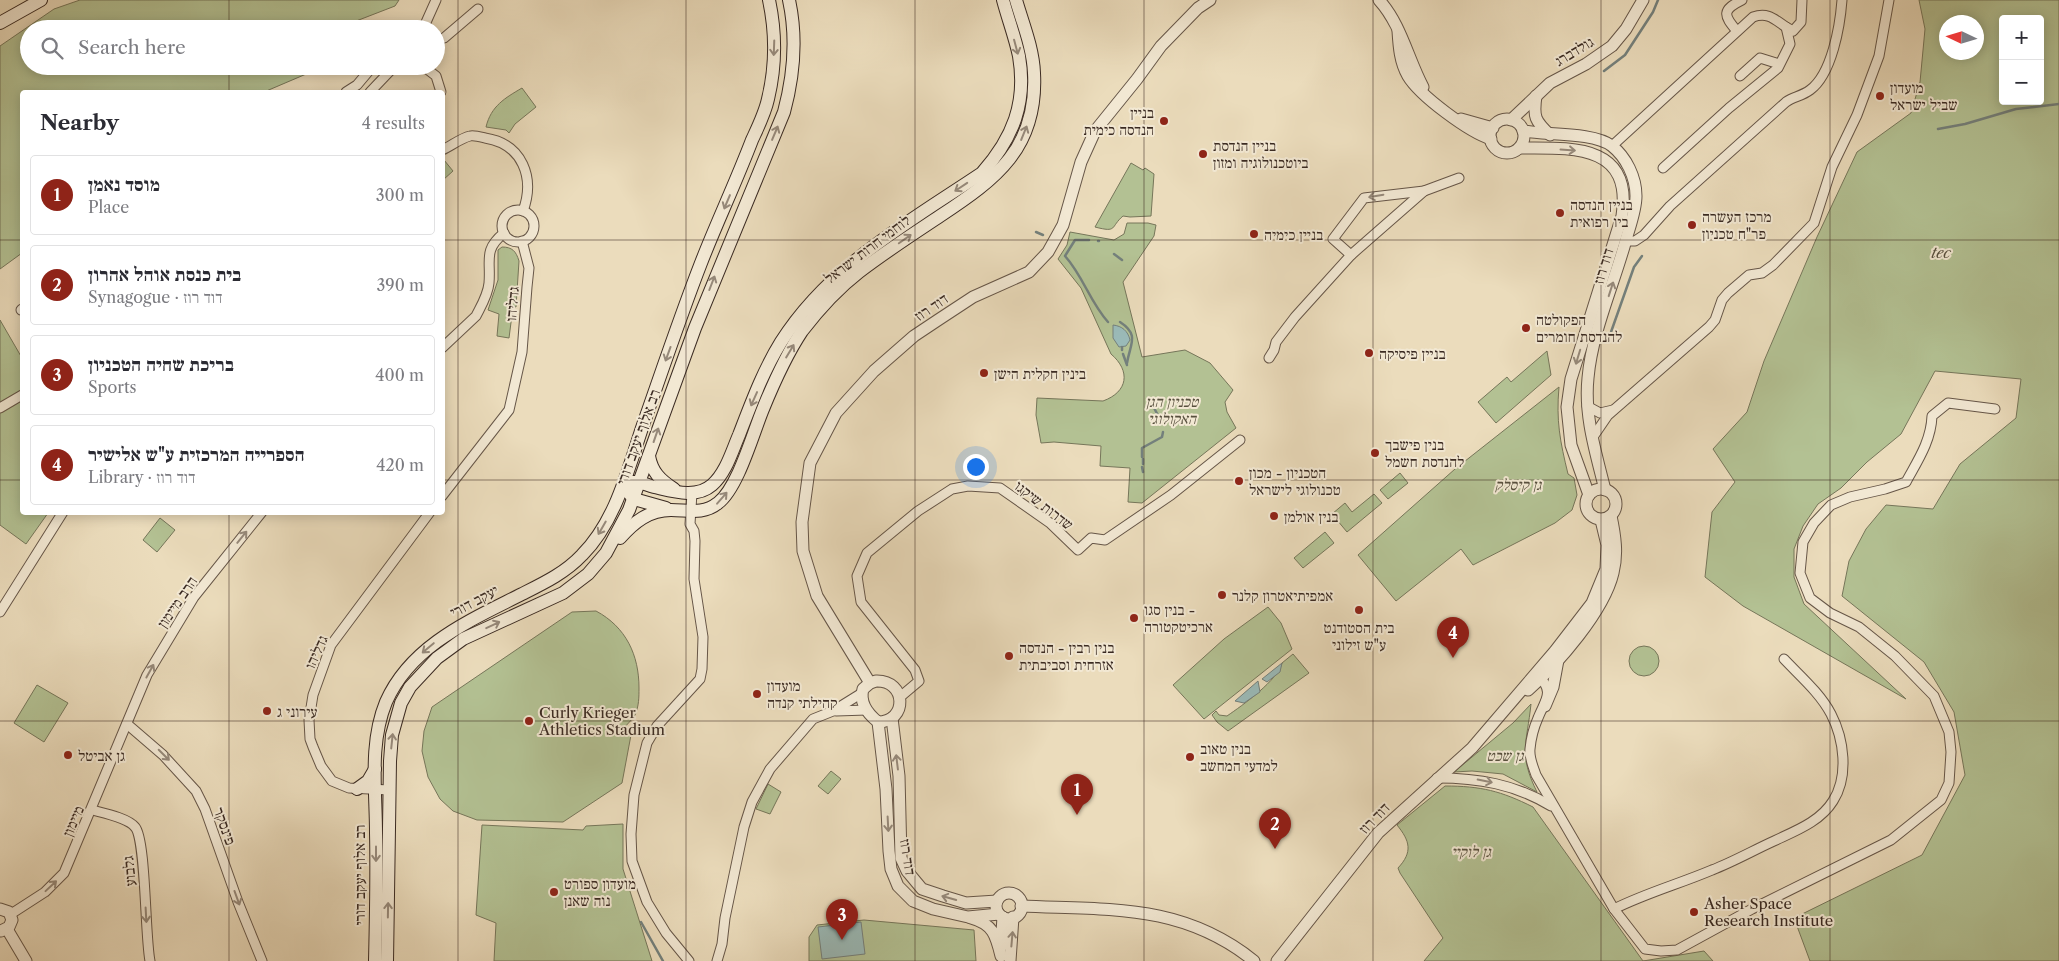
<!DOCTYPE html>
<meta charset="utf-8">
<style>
:root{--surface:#fff;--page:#f7f7f7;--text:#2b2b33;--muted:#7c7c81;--line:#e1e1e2;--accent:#8f2418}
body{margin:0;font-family:"Libre Caslon Text","Frank Ruhl Libre",serif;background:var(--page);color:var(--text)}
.controls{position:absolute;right:15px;top:15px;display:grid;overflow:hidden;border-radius:5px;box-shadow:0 2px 12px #0003}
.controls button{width:45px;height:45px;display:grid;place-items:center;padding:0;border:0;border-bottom:1px solid var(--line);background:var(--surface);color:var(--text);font:25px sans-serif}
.compass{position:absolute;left:1939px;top:15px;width:45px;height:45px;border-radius:50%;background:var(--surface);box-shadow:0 2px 12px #0003;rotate:274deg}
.you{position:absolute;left:975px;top:466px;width:18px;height:18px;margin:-12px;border:4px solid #fff;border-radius:50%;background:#1a73e8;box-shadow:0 0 0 8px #1a73e833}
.badge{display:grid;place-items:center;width:32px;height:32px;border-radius:50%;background:var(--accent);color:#fff;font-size:16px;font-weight:700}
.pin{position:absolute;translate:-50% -41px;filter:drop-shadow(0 1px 2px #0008)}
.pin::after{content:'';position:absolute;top:26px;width:18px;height:15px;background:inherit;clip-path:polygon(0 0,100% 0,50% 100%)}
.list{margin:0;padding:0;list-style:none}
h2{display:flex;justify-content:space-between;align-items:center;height:65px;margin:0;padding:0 20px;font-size:21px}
h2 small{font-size:16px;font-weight:400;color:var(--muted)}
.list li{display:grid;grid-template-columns:32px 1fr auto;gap:15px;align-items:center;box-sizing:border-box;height:80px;margin:0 10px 10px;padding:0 10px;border:1px solid var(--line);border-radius:5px}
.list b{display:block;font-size:19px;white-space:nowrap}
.list p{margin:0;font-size:16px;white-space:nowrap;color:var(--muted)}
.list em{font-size:16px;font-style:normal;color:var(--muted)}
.icon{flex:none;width:28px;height:28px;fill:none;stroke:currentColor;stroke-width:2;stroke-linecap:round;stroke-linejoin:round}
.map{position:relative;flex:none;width:2059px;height:961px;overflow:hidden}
.search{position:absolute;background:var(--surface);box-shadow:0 2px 12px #0003;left:20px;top:20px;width:425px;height:55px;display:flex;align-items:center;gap:12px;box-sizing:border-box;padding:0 18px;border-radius:28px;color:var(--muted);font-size:19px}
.panel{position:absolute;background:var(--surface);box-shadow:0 2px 12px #0003;left:20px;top:90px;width:425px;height:425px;border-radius:5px}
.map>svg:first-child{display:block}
.green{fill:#b3c193;stroke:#76765a;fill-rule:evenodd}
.water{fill:#9abab8;stroke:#74807c}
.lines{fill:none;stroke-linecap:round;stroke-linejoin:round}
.stream{stroke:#74807c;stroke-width:2.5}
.minor-casing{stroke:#665648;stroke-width:11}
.tertiary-casing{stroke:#665648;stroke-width:13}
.secondary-casing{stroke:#3a2a22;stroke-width:14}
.minor{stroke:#f2e8d3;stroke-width:9}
.tertiary{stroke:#f2e8d3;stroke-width:11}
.secondary{stroke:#f2e8d3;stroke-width:12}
.oneway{stroke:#96897a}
.grid{fill:none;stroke:#3a2a22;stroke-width:1;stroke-opacity:0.55}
.poi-dot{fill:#8f2418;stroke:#f2e8d3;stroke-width:2}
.labels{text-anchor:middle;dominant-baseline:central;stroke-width:4;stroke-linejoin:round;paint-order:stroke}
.street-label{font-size:15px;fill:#3a2a22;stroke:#f2e8d3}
.poi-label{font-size:15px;fill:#3a2a22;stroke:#f2e8d3;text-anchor:start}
.park-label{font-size:15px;font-style:italic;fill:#58503e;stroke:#f2e8d3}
</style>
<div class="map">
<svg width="2059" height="961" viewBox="0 0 2059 961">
<rect width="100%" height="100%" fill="#ebdcbc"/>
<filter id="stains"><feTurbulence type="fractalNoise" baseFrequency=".004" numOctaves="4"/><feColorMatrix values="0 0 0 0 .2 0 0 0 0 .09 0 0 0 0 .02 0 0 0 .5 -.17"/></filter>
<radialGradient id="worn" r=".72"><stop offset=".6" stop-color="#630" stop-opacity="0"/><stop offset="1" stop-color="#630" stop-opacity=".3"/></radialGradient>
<g class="green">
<polygon points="80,0 399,0 395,6 351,23 347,29 29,29 29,66 325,66 264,92 22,92 22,253 0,269 0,46 54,9"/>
<path d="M 1919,0 L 2059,0 L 2059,961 L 1810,961 L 1794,918 L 1922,855 L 1965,775 L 1954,712 L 1924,662 L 1842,596 L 1849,561 L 1866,529 L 1886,505 L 1933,509 L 1960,464 L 2016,418 L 2021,379 L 1935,371 L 1901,434 L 1867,462 L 1841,488 L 1818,504 L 1803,526 L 1794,549 L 1794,577 L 1804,604 L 1906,699 L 1743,606 L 1705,577 L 1712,512 L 1735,482 L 1713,449 L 1747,412 L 1764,361 L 1817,237 L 1857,152 L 1911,113 L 1920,82 L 1925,29 ZM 2003,19 L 2040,19 L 2040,101 L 2003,101 ZM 1976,22 L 1976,52 L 1946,52 L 1946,22 Z"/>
<path d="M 522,88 L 536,107 L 515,124 L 509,133 L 506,130 L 486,127 C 491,106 505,98 522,88 Z"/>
<polygon points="444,160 453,171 443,180 443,162"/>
<path d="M 1131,163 L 1143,170 L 1145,168 L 1154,174 L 1151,216 L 1130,217 L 1123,216 C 1110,227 1118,233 1095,227 Z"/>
<path d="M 1127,223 L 1148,223 L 1156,225 L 1154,236 L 1123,282 L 1142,357 L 1185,350 L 1210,363 L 1233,390 L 1225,402 L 1227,412 L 1236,428 L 1142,503 L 1128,502 L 1130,468 L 1100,466 L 1101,446 L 1054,442 L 1041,443 L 1036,415 L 1037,398 L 1103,401 C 1128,392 1131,371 1111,354 L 1081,288 L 1058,259 L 1067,245 L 1070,232 L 1114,240 L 1124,234 Z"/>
<path d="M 502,247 C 512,247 516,251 519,261 L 516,307 L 513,307 L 509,338 L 497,336 L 499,314 L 488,310 L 498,280 L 498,250 Z"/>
<polygon points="0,320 22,358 22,512 48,513 26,544 0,525"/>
<polygon points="1547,351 1551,375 1496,423 1478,402 1507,377 1511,382"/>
<path d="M 1559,387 C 1556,421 1560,441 1568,474 L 1574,478 L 1577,495 L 1572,510 L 1555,523 L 1473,565 L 1461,549 L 1396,601 L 1358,555 L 1455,469 Z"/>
<polygon points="1400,473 1408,483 1388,499 1380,490"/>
<polygon points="1374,494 1382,503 1347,532 1332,514 1345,503 1352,512"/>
<polygon points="160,518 175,530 157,552 143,540"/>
<polygon points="1325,532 1334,543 1303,568 1294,558"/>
<polygon points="1268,607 1281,623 1292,649 1204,719 1173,685 1224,639"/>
<path d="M 596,611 C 626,627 639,655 639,688 C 639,697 639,706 635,715 C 633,719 628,723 625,727 L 631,735 L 622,783 L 563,822 L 477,820 L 453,811 L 440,799 L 428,777 L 422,751 L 424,731 L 432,707 L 572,612 Z"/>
<circle cx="1644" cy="661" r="15"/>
<path d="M 1293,654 L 1309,673 L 1228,731 L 1217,722 L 1212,715 L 1216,711 L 1219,715 L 1227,716 C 1243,705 1278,680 1282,663 Z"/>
<polygon points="37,685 68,703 44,742 14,723"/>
<path d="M 1531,704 C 1527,743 1518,754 1537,792 L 1503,774 L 1472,771 L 1454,772 L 1513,723 Z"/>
<polygon points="831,771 841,779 828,794 818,786"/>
<polygon points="768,784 781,792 770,814 756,809"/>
<path d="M 1445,786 C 1481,786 1501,791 1533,807 L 1643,961 L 1704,951 L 1713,961 L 1424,961 L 1443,938 L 1400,873 L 1398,868 C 1413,852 1410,841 1397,825 Z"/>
<polygon points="623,824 623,869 652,961 494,961 496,923 476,915 482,825 583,830 586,826"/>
<polygon points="864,920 974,930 976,961 809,961 809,937 817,925"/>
</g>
<g class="water">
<path d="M 1113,325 C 1122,326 1128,331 1130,340 L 1126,346 L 1119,347 L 1113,338 Z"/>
<polygon points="1282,663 1280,672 1267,682 1262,679"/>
<polygon points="1258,681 1260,692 1244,703 1235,701"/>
<polygon points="861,922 865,954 822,959 818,927"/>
</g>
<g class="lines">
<g class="stream">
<polyline points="1604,71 1625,55 1653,12 1658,0"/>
<polyline points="1938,129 1965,124 2016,109 2059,104"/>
<polyline points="1036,232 1043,235"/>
<path d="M 1089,240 L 1075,240 L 1065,256 C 1083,276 1090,302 1108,322"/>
<polyline points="1098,241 1099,241"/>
<polyline points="1114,254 1122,260"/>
<path d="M 1120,322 C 1140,335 1130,344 1127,363"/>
<polyline points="1611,332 1634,267 1642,256"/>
<polyline points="1122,347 1122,350"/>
<polyline points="1123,354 1127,365"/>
<polyline points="1153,406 1161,421"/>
<polyline points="1142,457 1142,448 1162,437 1163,432"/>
<polyline points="1143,459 1143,464"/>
<polyline points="1142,467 1143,472"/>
<polyline points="641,922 663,961"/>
</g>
<defs>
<g id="minor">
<polyline points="423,29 436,0"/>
<path d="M 1737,31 C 1723,15 1722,10 1742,0"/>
<polyline points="436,40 444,38 478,9"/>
<polyline points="423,66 436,76 441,92"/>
<polyline points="1740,76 1760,58 1779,64"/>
<polyline points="346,92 357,85 373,66"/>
<polyline points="370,92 390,71 399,66"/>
<path d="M 1612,146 L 1753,17 C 1768,12 1774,19 1786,27"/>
<path d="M 442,150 C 451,146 461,138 470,136 C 474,135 481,137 485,138 C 523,144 535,178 523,211"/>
<polyline points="1663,168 1729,108 1778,68 1790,44 1786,27 1793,31 1801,22 1802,0"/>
<circle cx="518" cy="226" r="16"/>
<path d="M 1626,241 L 1635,241 L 1644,235 L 1670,206 L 1786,102 C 1793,97 1802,96 1810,90 C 1832,74 1840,26 1842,0"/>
<polyline points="1351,255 1333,239 1364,198 1424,191 1459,178"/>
<polyline points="21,310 22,309"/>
<path d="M 442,348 L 476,316 C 481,306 488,295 489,283 C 491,260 483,250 504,233"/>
<polyline points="1269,358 1274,350 1276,342 1295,317 1351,255 1424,191"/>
<polyline points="1587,406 1600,413 1613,410"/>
<polyline points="0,408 22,395"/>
<polyline points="1593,437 1608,415 1709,327 1715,320 1722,300 1728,293 1749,275 1762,273 1773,265 1814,223 1832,167 1857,115 1879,56 1889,0"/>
<polyline points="442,496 509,410 522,352 527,287 529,268 522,241"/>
<polyline points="0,612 63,512"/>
<path d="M 1537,673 C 1555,693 1546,698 1538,718 C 1534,727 1531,738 1530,749 C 1529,758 1533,766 1536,775 L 1614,909 C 1646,893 1679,884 1712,870 C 1733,862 1754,850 1774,841 C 1795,831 1820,822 1833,801 C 1849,776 1844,739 1831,714 C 1820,693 1800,676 1784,659"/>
<polyline points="900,697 919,681 915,670 861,602 857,576 867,553 918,511 952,489 968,486 1000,488 1050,523 1078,550 1091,538 1105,540 1171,495 1240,440"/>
<polyline points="836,711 867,710"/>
<polyline points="127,724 163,755 196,791 205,809 238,902 262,961"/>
<path d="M 1437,778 C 1478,778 1515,784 1551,806"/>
<polyline points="389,790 349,788 332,781 321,766 313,747 310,739 309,720 313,695 331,645 430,512"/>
<path d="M 92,810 C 103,813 128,818 135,827 C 146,839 145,937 150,961"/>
<path d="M 1614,909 L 1645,949 L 1661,951 L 1677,950 L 1752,909 L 1891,840 L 1941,800 L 1949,783 L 1951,752 L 1949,732 L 1934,696 L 1895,656 L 1859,627 L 1830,613 L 1810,598 L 1800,573 L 1803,542 L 1814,523 L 1831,505 L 1850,497 L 1885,489 L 1906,482 C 1918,460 1931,441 1932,416 L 1948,403 L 1995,409"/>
<polyline points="11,914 45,892 64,873 147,675 194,597 262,512"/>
<polyline points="689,961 666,933 647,902 632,861 631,834 634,795 647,743 657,726 700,679 702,669 703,637 694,579 695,541 694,531 690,524 692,493"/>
<polyline points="717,961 722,944 725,918 744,827 752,802 770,769 813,719 833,711 862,693"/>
</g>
<g id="tertiary">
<path d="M 1379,0 C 1401,24 1408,59 1423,87"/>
<path d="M 1398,31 C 1399,47 1400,62 1408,76 C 1420,96 1469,132 1491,139"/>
<path d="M 1536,96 C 1533,117 1535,121 1550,135"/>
<polyline points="1461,119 1493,128"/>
<circle cx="1507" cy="136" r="17"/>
<polyline points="1511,120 1550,83 1586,64 1612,46 1626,29 1643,0"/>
<path d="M 1523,131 C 1547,135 1594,132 1612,146 C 1626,157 1636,177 1636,196 C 1636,209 1631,223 1627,236 C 1615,282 1592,331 1588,378 C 1584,416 1596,453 1605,490"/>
<path d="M 1519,148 C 1571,148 1633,143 1622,216 L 1571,379 L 1567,407 L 1571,445 L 1589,495"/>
<circle cx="1601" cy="504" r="15"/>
<path d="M 876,681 C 907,680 908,722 878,722 C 868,714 859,703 863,689 L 870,683 Z"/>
<polyline points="870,683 817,596 803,551 802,522 810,463 836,413 874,371 914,336 938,320 973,297 1029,272 1048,252 1063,225 1081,162 1095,131 1137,79 1161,46 1198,8 1210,0"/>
<path d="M 1528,690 C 1558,664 1604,611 1613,573 C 1618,554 1615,535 1611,516"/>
<polyline points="1545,706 1553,687 1558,660"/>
<polyline points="892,718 899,776 901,858 907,871 922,889 943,896 966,903 997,901"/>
<polyline points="878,722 886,789 889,851 891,869 898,886 913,901 933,909 968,917 999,914"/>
<circle cx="1009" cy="906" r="13"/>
<path d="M 1021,906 C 1108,910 1182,903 1254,961"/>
<polyline points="0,909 9,912 12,920 9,927 1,931"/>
<path d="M 971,918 C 993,924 996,935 1001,956"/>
<polyline points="7,929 26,961"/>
<polyline points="1001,947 1003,917"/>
<polyline points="1010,961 1013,917"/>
<polyline points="1277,961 1378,833 1472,748 1555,651 1592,603 1606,569 1607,545 1601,520"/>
</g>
<g id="secondary">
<polyline points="0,23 41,0"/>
<path d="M 649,456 C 652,472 660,480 674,489"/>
<path d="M 632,482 C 641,481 646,485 654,487 C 672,491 696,499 712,485 C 726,473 732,451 739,435 C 751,404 763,371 781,342 C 829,266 909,222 982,173 C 1013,138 1027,103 1019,56 C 1015,37 1008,19 1003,0"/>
<polyline points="628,492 634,499 666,508"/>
<path d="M 620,538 C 634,522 649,510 671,510 C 688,510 703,515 718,503 C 738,488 753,433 763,409 C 774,382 786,355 802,331 C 819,309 837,289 859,272 C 885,252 913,234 940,216 C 996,179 1038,148 1034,73 C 1033,48 1023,24 1016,0"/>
<polyline points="357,789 368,781 375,769"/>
<path d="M 375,961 C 376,918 377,876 376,833 C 376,790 369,743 386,702 C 411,645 471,620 522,594 C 544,583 565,573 582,555 C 616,521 628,469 643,425 C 662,371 680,317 701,263 C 717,222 736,182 752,140 C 758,127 765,113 768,99 C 776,66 776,33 769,0"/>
<path d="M 387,961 L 390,761 L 392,735 L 401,703 L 410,687 L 437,658 L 463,639 L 563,593 L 588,574 L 606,553 L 629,510 L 695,328 L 784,112 C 794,75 797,37 789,0"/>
</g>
</defs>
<use href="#minor" class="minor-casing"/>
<use href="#tertiary" class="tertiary-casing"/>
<use href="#secondary" class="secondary-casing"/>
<use href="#minor" class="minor"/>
<use href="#tertiary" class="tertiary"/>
<use href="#secondary" class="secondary"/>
</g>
<defs><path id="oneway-shaft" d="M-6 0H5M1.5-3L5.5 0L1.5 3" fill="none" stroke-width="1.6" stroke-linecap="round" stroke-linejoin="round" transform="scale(1.25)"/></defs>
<g class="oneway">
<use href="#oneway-shaft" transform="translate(1016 47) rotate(75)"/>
<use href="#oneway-shaft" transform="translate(774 48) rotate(92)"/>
<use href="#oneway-shaft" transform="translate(775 133) rotate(-67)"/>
<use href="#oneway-shaft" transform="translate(1024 133) rotate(-68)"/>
<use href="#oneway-shaft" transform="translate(1568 150) rotate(4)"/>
<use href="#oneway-shaft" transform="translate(961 187) rotate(146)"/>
<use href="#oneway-shaft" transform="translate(1376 196) rotate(170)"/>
<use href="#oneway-shaft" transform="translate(727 202) rotate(113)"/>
<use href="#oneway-shaft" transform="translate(905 239) rotate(-35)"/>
<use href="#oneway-shaft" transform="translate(712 283) rotate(-69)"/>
<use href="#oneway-shaft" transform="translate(1611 289) rotate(-72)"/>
<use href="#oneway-shaft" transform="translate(790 351) rotate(-59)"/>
<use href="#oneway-shaft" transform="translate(668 354) rotate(110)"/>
<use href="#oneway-shaft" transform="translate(1578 357) rotate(107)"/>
<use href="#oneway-shaft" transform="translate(754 399) rotate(114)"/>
<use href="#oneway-shaft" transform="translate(656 435) rotate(-71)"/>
<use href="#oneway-shaft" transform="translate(722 498) rotate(-49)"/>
<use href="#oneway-shaft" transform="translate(602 528) rotate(120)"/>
<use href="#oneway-shaft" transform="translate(242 537) rotate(-51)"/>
<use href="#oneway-shaft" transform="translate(493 625) rotate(-25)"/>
<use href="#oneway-shaft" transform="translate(428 648) rotate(140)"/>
<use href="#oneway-shaft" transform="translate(150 671) rotate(-61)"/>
<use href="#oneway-shaft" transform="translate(392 741) rotate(-84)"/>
<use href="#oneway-shaft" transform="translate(164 755) rotate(45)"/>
<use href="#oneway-shaft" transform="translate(897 762) rotate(-97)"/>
<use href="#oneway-shaft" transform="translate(1485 781) rotate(11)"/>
<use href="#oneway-shaft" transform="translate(888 824) rotate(87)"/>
<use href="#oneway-shaft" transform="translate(376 854) rotate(90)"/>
<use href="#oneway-shaft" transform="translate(51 886) rotate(-43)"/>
<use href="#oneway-shaft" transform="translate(237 898) rotate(70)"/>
<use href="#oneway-shaft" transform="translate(949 898) rotate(-164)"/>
<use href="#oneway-shaft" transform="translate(388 910) rotate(-89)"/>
<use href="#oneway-shaft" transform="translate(146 915) rotate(87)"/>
<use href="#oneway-shaft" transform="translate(1012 939) rotate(-85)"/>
</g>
<path class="grid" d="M 229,0 L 229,29M 458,0 L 458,961M 686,0 L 686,961M 915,0 L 915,961M 1144,0 L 1144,961M 1373,0 L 1373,961M 1601,0 L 1601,961M 1830,0 L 1830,961M 229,66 L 229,92M 0,240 L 22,240M 442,240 L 2059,240M 0,480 L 22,480M 442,480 L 2059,480M 229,512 L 229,961M 0,721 L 2059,721"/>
<g class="poi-dot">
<circle cx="1880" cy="96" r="5"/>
<circle cx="1164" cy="121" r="5"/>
<circle cx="1203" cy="154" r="5"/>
<circle cx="1560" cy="213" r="5"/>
<circle cx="1692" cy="225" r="5"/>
<circle cx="1254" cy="234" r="5"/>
<circle cx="1526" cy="328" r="5"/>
<circle cx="1369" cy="353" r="5"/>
<circle cx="984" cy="373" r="5"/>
<circle cx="1375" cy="453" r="5"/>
<circle cx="1239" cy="481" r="5"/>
<circle cx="1274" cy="516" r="5"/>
<circle cx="1222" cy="595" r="5"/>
<circle cx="1359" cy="610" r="5"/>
<circle cx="1134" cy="618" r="5"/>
<circle cx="1009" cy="656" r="5"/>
<circle cx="757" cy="694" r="5"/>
<circle cx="267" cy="711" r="5"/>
<circle cx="529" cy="721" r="5"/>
<circle cx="68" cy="755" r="5"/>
<circle cx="1190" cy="757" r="5"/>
<circle cx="554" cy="892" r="5"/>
<circle cx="1694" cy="912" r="5"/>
</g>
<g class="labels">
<g class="street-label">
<text transform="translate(1574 51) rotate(-31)">גולדברג</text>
<text transform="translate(867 249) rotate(-37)">לוחמי חרות ישראל</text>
<text transform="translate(1603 266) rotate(-73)">דוד רוז</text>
<text transform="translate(512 304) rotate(-85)">גדליהו</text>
<text transform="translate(931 307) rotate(-34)">דוד רוז</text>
<text transform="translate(638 437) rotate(-70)">רב אלוף יעקב דורי</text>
<text transform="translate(1044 505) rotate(38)">שדרות שיקגו</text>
<text transform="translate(474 601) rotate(-28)">יעקב דורי</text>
<text transform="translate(177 602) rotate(-56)">הרב מיימון</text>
<text transform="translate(316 652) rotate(-66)">גדליהו</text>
<text transform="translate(1374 818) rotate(-46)">דוד רוז</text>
<text transform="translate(73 821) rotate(-67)">מיימון</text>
<text transform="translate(225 826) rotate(70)">פינסקר</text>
<text transform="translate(908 857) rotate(81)">דוד רוז</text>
<text transform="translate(129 871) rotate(-96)">גלבוע</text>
<text transform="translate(359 875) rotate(-90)">רב אלוף יעקב דורי</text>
</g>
<g class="poi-label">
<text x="1890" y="87">מועדון<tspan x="1890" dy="17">שביל ישראל</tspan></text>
<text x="1154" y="112" text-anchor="end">בניין<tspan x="1154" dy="17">הנדסה כימית</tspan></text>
<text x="1213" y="145">בניין הנדסת<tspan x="1213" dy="17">ביוטכנולוגיה ומזון</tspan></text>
<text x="1570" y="204">בניין הנדסה<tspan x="1570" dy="17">ביו רפואית</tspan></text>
<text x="1702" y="216">מרכז העשרה<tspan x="1702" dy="17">פר"ח טכניון</tspan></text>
<text x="1264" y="234">בניין כימיה</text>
<text x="1536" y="319">הפקולטה<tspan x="1536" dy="17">להנדסת חומרים</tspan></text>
<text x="1379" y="353">בניין פיסיקה</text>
<text x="994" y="373">בינין חקלית הישן</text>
<text x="1385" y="444">בנין פישבך<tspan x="1385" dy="17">להנדסת חשמל</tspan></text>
<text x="1249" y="472">הטכניון - מכון<tspan x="1249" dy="17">טכנולוגי לישראל</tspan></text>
<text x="1284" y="516">בנין אולמן</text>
<text x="1232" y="595">אמפיתיאטרון קלנר</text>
<text x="1144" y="609">בנין סגו -<tspan x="1144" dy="17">ארכיטקטורה</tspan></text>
<text x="1359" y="627" text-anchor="middle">בית הסטודנט<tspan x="1359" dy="17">ע"ש זילוני</tspan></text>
<text x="1019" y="647">בנין רבין - הנדסה<tspan x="1019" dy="17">אזרחית וסביבתית</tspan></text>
<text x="767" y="685">מועדון<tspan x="767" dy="17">קהילתי קנדה</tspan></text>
<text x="277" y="711">עירוני ג</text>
<text x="539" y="712">Curly Krieger<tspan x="539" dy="17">Athletics Stadium</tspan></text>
<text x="1200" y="748">בנין טאוב<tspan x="1200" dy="17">למדעי המחשב</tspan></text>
<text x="78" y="755">גן אביטל</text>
<text x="564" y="883">מועדון ספורט<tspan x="564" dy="17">נוה שאנן</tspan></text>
<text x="1704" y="903">Asher Space<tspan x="1704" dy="17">Research Institute</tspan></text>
</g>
<g class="park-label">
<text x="1941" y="252">tec</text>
<text x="1172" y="401">טכניון הגן<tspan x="1172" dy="17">האקולוגי</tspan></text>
<text x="1518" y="484">גן קיסלק</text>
<text x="1505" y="755">גן שכט</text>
<text x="1471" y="851">גן לוקיי</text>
</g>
</g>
<rect width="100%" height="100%" filter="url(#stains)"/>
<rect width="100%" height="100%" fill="url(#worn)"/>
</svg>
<div class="controls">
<button>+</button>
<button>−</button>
</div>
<svg class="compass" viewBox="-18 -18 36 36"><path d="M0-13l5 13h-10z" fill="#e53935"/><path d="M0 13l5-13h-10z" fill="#7c7c81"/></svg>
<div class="you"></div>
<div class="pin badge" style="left:1077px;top:815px">1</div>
<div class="pin badge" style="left:1275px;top:849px">2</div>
<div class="pin badge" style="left:842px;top:940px">3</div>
<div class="pin badge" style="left:1453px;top:658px">4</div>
<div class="search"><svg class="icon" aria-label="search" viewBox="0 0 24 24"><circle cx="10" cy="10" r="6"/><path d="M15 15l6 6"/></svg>Search here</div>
<section class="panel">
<h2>Nearby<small>4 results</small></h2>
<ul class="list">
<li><span class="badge">1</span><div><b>מוסד נאמן</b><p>Place</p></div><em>300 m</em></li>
<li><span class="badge">2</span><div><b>בית כנסת אוהל אהרון</b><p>Synagogue · דוד רוז</p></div><em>390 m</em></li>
<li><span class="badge">3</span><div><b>בריכת שחיה הטכניון</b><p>Sports</p></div><em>400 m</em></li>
<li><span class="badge">4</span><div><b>הספרייה המרכזית ע&quot;ש אלישיר</b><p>Library · דוד רוז</p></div><em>420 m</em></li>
</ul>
</section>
</div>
